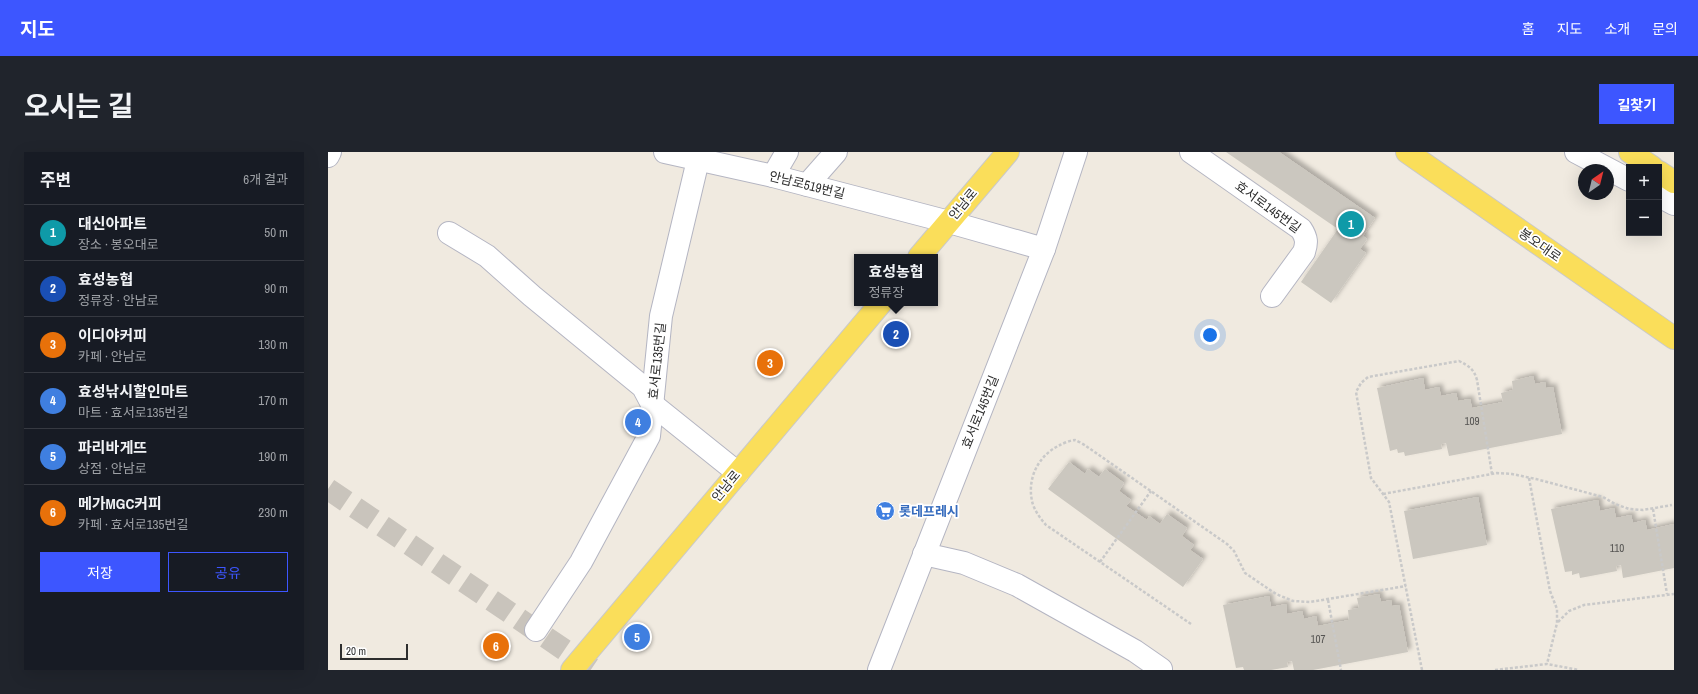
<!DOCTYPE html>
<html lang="ko">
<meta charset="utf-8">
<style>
:root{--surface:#171b24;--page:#20242c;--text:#f1f3f6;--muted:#9ea1a6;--line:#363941;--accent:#3d56ff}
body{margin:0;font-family:"Archivo Narrow","Noto Sans KR",sans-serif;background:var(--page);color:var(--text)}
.controls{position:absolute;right:12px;top:12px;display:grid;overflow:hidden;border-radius:0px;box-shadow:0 4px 16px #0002}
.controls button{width:36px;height:36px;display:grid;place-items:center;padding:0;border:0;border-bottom:1px solid var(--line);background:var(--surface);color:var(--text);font:20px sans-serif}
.compass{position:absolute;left:1250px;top:12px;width:36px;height:36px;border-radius:50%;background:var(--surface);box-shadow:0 4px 16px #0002;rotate:35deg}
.scale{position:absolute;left:12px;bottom:10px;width:68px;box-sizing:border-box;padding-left:4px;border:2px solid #2e2e2e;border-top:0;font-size:11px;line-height:14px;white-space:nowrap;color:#2e2e2e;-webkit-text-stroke:3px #fff;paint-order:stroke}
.you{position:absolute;left:882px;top:183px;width:14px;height:14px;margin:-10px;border:3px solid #fff;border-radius:50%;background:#1a73e8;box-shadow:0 0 0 6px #1a73e833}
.badge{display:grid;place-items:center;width:26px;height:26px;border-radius:50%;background:var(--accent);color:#fff;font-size:13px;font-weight:700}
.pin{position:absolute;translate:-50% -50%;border:2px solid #fff;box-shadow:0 1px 4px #0006}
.popup{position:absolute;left:526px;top:102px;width:84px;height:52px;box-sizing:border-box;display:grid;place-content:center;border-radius:0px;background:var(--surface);filter:drop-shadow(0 1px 3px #0005);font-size:13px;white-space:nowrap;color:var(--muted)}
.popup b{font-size:15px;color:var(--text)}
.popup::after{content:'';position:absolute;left:50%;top:100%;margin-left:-8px;border:8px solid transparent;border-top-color:var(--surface)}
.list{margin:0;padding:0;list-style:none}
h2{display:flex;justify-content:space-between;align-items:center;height:52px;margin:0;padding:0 16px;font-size:17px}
h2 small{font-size:13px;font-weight:400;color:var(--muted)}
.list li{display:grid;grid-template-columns:26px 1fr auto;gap:12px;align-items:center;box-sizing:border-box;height:56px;padding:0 16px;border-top:1px solid var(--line)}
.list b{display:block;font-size:15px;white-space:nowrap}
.list p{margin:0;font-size:13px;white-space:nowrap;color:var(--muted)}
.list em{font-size:13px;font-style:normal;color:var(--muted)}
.actions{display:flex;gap:8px;padding:12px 16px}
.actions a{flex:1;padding:9px 0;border:1px solid var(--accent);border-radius:0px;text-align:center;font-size:14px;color:var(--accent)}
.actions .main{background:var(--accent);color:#fff}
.map{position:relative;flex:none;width:1346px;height:518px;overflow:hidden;border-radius:0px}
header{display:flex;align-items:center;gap:24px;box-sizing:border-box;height:56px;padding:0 20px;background:var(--accent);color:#fff}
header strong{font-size:19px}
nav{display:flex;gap:22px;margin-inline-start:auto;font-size:14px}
.intro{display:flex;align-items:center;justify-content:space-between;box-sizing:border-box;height:96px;padding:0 24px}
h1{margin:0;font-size:28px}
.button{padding:10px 18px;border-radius:0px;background:var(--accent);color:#fff;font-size:14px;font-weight:700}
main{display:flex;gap:24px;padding:0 24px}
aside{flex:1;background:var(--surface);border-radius:0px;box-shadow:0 4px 16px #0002}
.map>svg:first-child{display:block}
.building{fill:#cbc7bf;filter:url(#shadow)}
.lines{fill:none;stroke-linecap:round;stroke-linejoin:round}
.minor-tunnel{stroke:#c9c4bc;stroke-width:22;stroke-dasharray:22 11;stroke-linecap:butt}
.minor-casing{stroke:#b4b5c2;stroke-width:24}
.major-casing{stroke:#c9c9c9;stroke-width:24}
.path{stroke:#c9c9c9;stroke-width:2.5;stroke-dasharray:3 2;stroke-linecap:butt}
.minor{stroke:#fff;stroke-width:22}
.major{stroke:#fade5a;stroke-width:22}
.labels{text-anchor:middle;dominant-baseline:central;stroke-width:3.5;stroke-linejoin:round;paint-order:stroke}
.number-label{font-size:11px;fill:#555452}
.street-label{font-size:13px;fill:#2e2e2e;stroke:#fff}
.shop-label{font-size:13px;font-weight:bold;fill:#366cbe;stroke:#fff;text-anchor:start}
</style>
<header>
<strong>지도</strong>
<nav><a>홈</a><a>지도</a><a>소개</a><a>문의</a></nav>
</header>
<div class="intro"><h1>오시는 길</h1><a class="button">길찾기</a></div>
<main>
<aside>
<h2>주변<small>6개 결과</small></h2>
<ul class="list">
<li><span class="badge" style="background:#0f9aa8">1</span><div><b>대신아파트</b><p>장소 · 봉오대로</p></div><em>50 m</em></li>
<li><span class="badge" style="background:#1a4fb4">2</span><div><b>효성농협</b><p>정류장 · 안남로</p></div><em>90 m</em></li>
<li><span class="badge" style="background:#e8710a">3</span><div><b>이디야커피</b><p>카페 · 안남로</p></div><em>130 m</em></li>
<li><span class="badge" style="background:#3f7fe0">4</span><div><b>효성낚시할인마트</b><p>마트 · 효서로135번길</p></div><em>170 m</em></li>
<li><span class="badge" style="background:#3f7fe0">5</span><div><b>파리바게뜨</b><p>상점 · 안남로</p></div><em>190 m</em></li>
<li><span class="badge" style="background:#e8710a">6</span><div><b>메가MGC커피</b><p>카페 · 효서로135번길</p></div><em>230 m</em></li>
</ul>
<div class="actions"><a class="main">저장</a><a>공유</a></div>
</aside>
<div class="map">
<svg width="1346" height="518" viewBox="0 0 1346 518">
<defs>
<filter id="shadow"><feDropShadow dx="3.5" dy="-3.5" stdDeviation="2" flood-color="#0004"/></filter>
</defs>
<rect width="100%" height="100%" fill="#f0eae0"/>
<g class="building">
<polygon points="898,0 951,0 1047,66 1035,84 1039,87 1032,97 1038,101 1003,151 973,130 1010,77"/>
<polygon points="1205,224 1207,232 1217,230 1218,236 1225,235 1234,282 1121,304 1118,291 1113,292 1114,297 1077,304 1076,300 1070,301 1069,297 1062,299 1049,236 1095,226 1097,238 1111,235 1113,244 1128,241 1130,249 1142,247 1144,256 1175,250 1173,241 1185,238 1184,229"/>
<polygon points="741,310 757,322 760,317 771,325 777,317 796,331 791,339 803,348 798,354 819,368 821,364 832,372 839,362 859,376 854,384 866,393 862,398 875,407 855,435 720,337"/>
<polygon points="1150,345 1159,393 1085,407 1076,359"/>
<polygon points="1270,348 1272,359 1286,356 1288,366 1303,363 1305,371 1317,368 1319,378 1346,372 1346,416 1295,426 1293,413 1288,414 1289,419 1252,426 1251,421 1244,423 1244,419 1237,420 1223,357"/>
<polygon points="1051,442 1053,450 1063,448 1064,454 1071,453 1080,500 985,518 966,518 964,509 959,510 960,515 943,518 916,518 915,515 908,516 895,453 941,444 943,455 958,452 959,462 974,459 976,467 988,464 990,474 1021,468 1020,458 1031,456 1029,446"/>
</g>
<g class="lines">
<polyline class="minor-tunnel" points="0,337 266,518"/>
<defs>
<g id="minor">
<polyline points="337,0 445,24 621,70 716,97"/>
<path d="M 863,0 L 973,77 C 979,86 979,91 976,100 L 944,144"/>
<polyline points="1248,0 1301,28"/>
<polyline points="0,4 2,0"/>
<polyline points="445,24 459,0"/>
<polyline points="479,33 508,0"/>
<polyline points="1331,44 1346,52"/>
<polyline points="121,81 159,104 204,144 315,235 324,252 410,321"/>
<polyline points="596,402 636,411 689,433 807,499 833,517"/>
<polyline points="208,478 253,410 321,284 333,164 370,8"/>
<polyline points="551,518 716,97 748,0"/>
</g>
<g id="major">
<polyline points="1079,0 1346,186"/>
<polyline points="1302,0 1324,15"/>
<polyline points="1331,20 1346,30"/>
<polyline points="591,105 680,0"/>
<polyline points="244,518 553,151"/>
</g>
</defs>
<use href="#minor" class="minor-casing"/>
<use href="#major" class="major-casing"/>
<g class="path">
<polyline points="1201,326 1222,439 1229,457 1229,471 1219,512"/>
<polyline points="1055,342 1169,321 1184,322 1208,327 1275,345 1287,352 1301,357 1315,358 1344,353"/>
<polyline points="1325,357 1339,442"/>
<polyline points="772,410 823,339"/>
<polyline points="1000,448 1013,518"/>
<polyline points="1230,470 1241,459 1256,453 1346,442"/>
<path d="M 863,472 L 718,373 C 712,366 706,358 704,349 C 699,325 711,303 732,293 C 736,291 743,288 747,288 C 750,289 755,292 758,294 L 899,392 L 906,399 L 917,421 L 948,442 L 965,449 L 982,450 L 1078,434"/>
<path d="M 1094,518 L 1061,350 L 1043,326 L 1028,240 L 1033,231 L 1040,225 L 1131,209 C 1141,214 1146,217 1149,228 L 1164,322"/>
<polyline points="1167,518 1219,512 1251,518"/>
</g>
<use href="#minor" class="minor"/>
<use href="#major" class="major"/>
</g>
<defs>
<symbol id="supermarket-disc" viewBox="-11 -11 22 22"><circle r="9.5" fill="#3f7fe0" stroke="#fff"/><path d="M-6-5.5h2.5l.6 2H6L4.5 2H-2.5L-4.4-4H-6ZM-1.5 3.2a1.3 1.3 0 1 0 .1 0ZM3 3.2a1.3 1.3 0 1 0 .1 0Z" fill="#fff"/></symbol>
</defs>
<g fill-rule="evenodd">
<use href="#supermarket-disc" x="546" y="348" width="22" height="22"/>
</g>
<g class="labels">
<g class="number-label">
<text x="1144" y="269">109</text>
<text x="1289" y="396">110</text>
<text x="990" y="487">107</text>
</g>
<g class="street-label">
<text transform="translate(479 33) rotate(14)">안남로519번길</text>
<text transform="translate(635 52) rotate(-50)">안남로</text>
<text transform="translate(940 55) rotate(36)">효서로145번길</text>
<text transform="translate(1212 93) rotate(35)">봉오대로</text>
<text transform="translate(329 209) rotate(-84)">효서로135번길</text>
<text transform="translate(652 260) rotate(-68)">효서로145번길</text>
<text transform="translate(398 334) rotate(-50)">안남로</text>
</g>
<g class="shop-label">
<text x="571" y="359">롯데프레시</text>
</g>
</g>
</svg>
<div class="controls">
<button>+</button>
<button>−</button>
</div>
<svg class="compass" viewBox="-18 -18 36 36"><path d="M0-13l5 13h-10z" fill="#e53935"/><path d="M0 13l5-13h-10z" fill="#9ea1a6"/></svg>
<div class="scale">20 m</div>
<div class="you"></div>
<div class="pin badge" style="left:1023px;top:72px;background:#0f9aa8">1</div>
<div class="pin badge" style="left:568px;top:182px;background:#1a4fb4">2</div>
<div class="popup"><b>효성농협</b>정류장</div>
<div class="pin badge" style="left:442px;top:211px;background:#e8710a">3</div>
<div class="pin badge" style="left:310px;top:270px;background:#3f7fe0">4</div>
<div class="pin badge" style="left:309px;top:485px;background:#3f7fe0">5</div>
<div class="pin badge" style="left:168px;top:494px;background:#e8710a">6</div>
</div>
</main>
